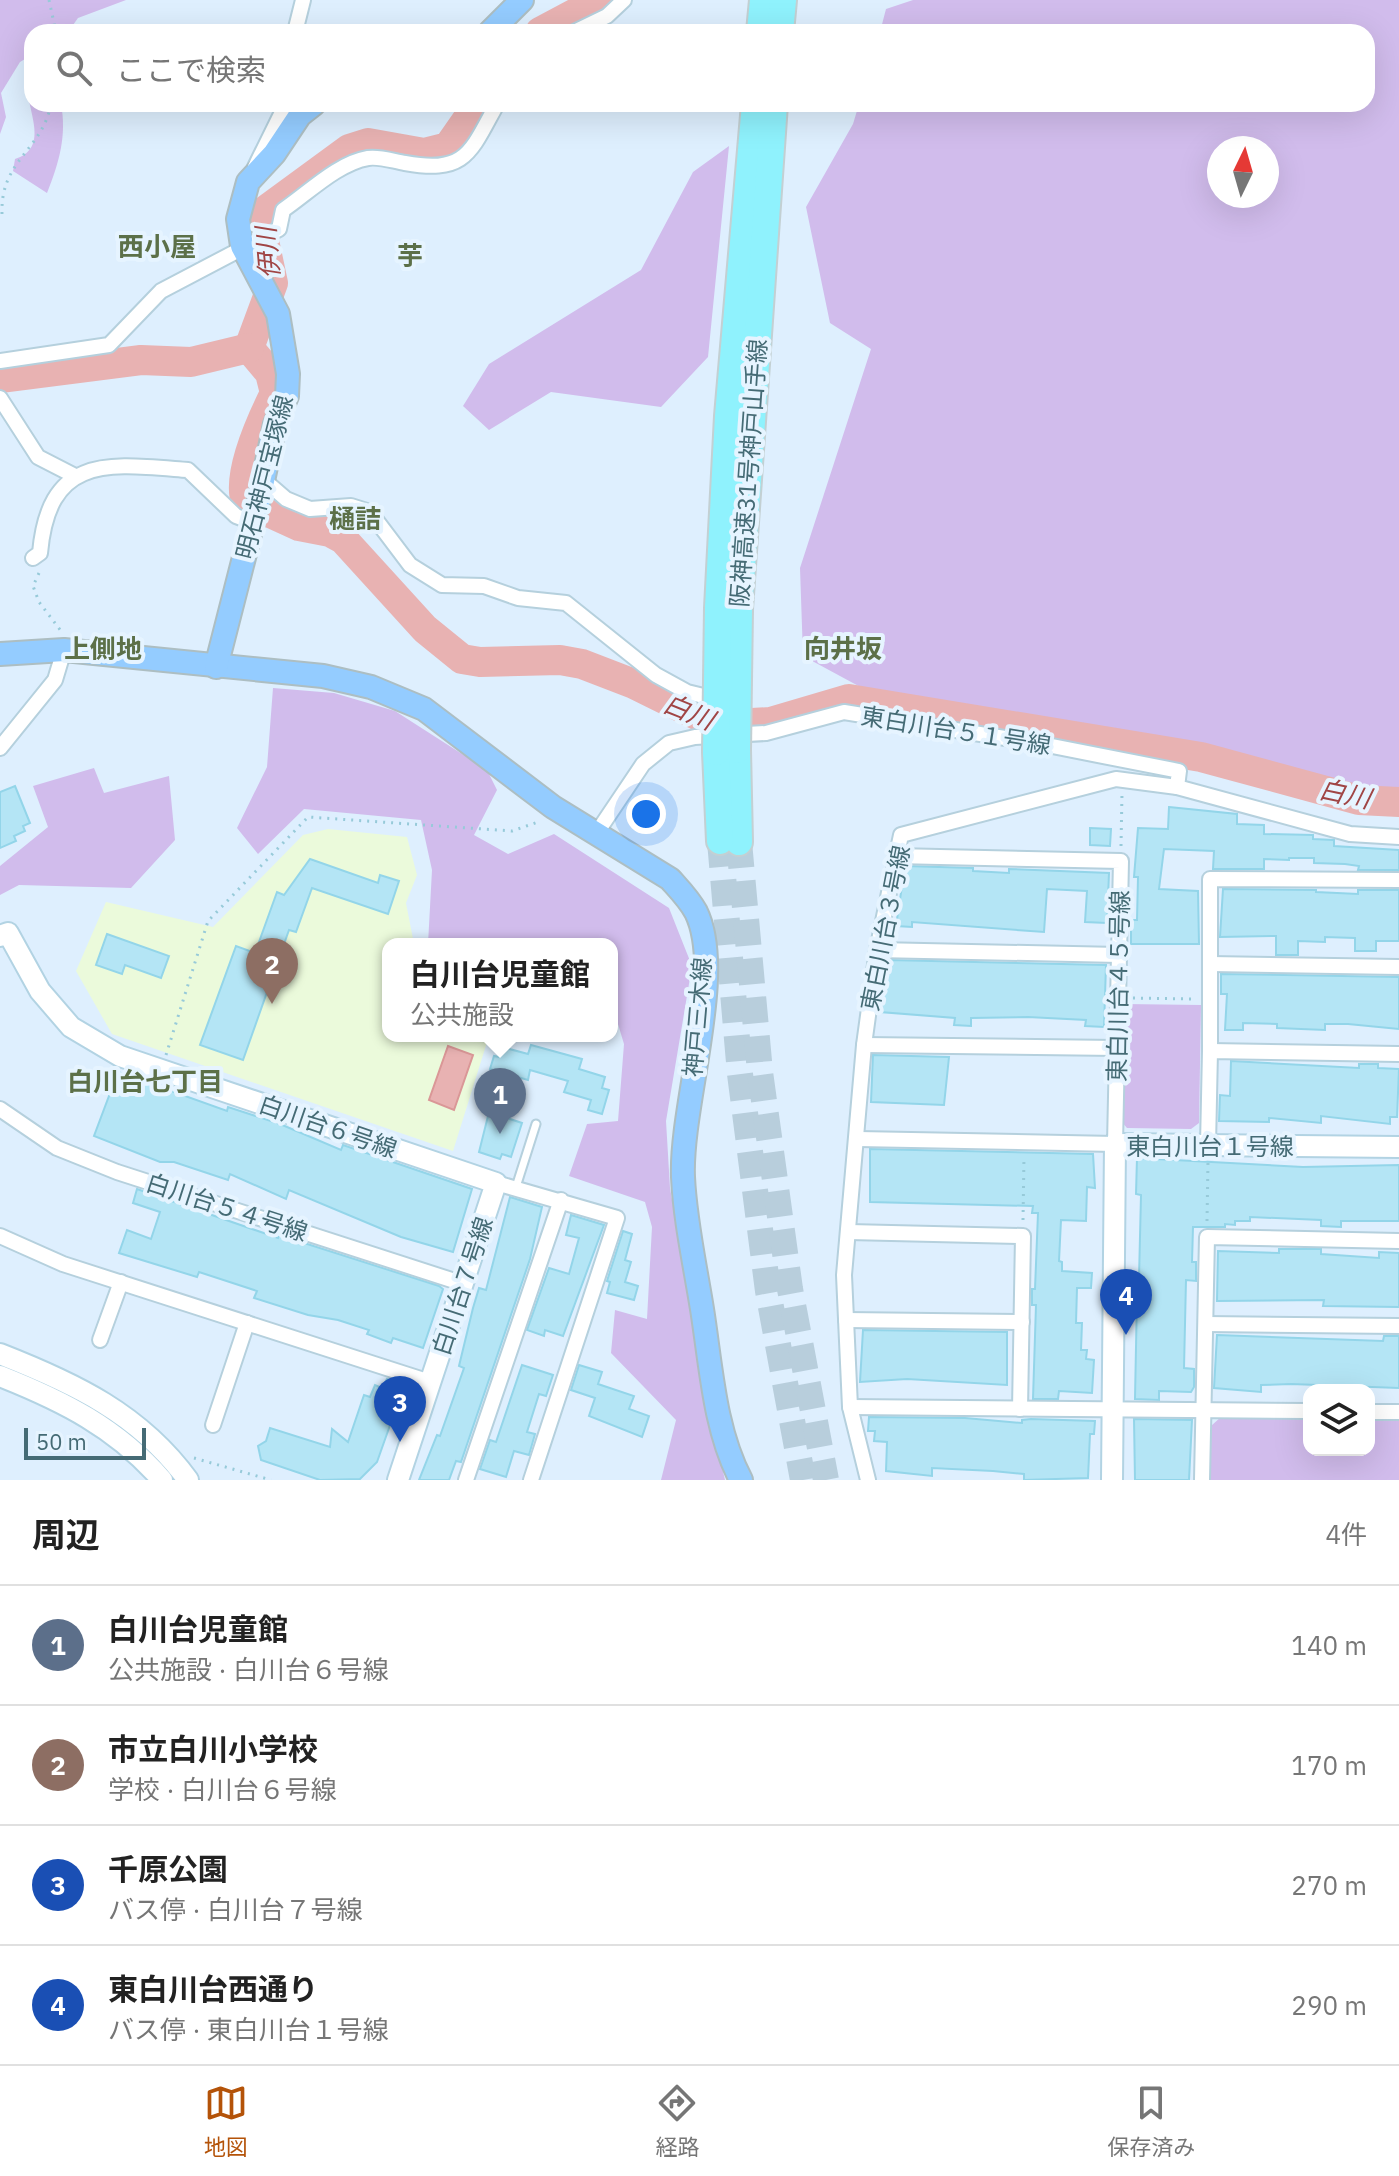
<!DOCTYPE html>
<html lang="ja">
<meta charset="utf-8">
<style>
:root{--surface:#fff;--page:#f6f6f6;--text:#222;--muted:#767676;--line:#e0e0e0;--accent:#b45309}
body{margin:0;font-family:"IBM Plex Sans","Noto Sans JP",sans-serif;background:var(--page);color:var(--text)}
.controls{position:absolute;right:24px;bottom:24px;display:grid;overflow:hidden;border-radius:16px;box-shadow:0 8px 32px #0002}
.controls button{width:72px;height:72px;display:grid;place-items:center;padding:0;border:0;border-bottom:2px solid var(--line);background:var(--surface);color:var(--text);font:40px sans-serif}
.compass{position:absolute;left:1207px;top:136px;width:72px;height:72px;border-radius:50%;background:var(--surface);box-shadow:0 8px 32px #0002;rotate:5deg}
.scale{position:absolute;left:24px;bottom:20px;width:122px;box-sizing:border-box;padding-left:8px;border:4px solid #456b75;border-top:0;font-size:22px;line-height:28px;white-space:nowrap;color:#456b75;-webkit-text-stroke:6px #e6f4ff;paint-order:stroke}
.you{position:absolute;left:646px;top:814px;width:28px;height:28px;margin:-20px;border:6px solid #fff;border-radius:50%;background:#1a73e8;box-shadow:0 0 0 12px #1a73e833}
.badge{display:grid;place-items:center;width:52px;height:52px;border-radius:50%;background:var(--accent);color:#fff;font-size:26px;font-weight:700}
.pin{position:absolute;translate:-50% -66px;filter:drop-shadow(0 2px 4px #0008)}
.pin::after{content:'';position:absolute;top:42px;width:28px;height:24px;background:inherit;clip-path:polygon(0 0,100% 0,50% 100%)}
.popup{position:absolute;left:382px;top:938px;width:236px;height:104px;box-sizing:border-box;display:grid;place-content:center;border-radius:16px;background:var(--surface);filter:drop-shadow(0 2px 6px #0005);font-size:26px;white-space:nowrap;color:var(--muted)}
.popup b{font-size:30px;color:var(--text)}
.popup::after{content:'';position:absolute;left:50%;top:100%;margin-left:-16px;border:16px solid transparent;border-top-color:var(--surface)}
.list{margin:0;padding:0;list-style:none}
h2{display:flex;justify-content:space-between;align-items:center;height:104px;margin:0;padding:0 32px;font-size:34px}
h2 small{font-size:26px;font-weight:400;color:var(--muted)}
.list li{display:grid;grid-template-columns:52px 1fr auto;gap:24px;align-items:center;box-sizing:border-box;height:120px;padding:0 32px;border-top:2px solid var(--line)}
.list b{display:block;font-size:30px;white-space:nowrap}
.list p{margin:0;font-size:26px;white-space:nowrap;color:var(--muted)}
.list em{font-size:26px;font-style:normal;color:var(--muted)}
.icon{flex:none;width:44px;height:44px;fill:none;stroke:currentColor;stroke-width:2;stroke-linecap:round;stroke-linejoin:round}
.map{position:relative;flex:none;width:1399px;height:1480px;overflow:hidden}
.search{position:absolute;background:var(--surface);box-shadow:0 8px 32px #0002;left:24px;right:24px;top:24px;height:88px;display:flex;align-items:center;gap:20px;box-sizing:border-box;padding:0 28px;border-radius:24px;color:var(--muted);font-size:30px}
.sheet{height:584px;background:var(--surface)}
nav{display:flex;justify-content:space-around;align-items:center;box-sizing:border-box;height:112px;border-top:2px solid var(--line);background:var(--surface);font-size:22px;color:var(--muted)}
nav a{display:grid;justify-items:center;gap:4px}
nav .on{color:var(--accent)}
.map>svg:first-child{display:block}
.education{fill:#ebfadb}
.green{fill:#d1bcec;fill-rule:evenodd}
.water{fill:#e8b2b2;stroke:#da9797;stroke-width:2}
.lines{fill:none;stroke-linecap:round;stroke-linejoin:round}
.river{stroke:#e8b2b2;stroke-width:30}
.building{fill:#b4e5f5;stroke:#93d5e9;stroke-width:2}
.highway-tunnel{stroke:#b8cedc;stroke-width:26;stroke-dasharray:26 13;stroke-linecap:butt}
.lane-casing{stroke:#b5d0dd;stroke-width:11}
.street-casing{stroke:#b5d0dd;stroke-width:18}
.secondary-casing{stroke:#b2d3e3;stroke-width:24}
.primary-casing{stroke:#adbec2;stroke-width:26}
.highway-casing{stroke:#c3d0d3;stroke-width:30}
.path{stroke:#97cad9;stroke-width:3;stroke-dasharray:2 6;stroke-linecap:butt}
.lane{stroke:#fff;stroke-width:7}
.street{stroke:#fff;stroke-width:14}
.secondary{stroke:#fff;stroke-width:20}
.primary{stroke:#94ccff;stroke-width:22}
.highway{stroke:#8ff2fd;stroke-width:26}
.highway-bridge-casing{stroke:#c3d0d3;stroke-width:30;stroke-linecap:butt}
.highway-bridge{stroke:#8ff2fd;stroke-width:26}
.labels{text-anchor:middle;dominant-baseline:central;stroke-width:8;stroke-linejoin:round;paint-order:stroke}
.street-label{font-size:24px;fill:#456b75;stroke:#e6f4ff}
.neighbourhood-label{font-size:26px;font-weight:bold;fill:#5c7048;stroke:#e6f4ff}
.water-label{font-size:26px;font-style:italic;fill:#a04545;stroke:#e6f4ff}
</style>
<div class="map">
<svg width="1399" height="1480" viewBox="0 0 1399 1480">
<rect width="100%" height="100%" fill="#deeffe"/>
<polygon class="education" points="328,829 407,837 417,875 406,903 414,944 388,944 388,1036 488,1039 453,1151 112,1034 76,971 106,902 213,927 303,835"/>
<g class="green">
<path d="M 0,0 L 126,0 L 78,18 L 68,32 L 32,32 L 32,104 L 61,104 C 67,136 59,163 47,193 L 13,171 L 15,159 C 47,149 31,118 28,94 C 27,82 30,68 30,56 L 20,62 L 1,93 L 6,117 L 0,134 Z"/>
<path d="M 913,0 L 1399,0 L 1399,794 C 1333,792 1272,770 1210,746 L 877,696 L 803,656 L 800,568 L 871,349 L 830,323 L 806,207 L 853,124 L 859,104 L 1367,104 L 1367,32 L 880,32 L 886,9 ZM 1219,148 L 1267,148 L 1267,196 L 1219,196 Z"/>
<polygon points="729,146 708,357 661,407 551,392 489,430 463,406 489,364 641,270 693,172"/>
<polygon points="273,688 334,693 395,711 487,770 497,790 474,835 508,854 554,834 669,908 692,966 666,1121 670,1188 706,1400 725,1480 661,1480 676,1420 611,1353 615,1310 647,1319 652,1227 645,1202 569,1176 587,1124 618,1121 624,1044 612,1004 612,944 428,944 432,870 421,820 304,809 258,854 237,828 267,767"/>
<polygon points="94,768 104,793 169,776 175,840 131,888 19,885 0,895 0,866 48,827 33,786"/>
<polygon points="1124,1004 1201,1005 1199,1123 1191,1129 1127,1128 1121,1121"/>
<polygon points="1222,1416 1309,1417 1309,1450 1369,1450 1369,1418 1399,1418 1399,1480 1210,1480 1211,1426"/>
</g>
<polygon class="water" points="448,1046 473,1055 454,1110 429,1100"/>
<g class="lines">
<g class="river">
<polyline points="540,32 600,0"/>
<path d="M 249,348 L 270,373 L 275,393 C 262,419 236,475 246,502 L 299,526 L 330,532 L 343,539 L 425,629 L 462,659 L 480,662 L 560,660 L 582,664 L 634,684 L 717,725 L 771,722 L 849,699 L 1201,757 L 1359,800 L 1399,802"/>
<polyline points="249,348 273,283 263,236 263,212 349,149 368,143 424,153 448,147 478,104"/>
<polyline points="0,378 141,360 191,362 249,348"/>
</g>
</g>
<g class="building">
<polygon points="15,786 30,823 23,826 25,831 14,836 16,841 0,848 0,792"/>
<polygon points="1169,807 1237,814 1237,824 1264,825 1264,834 1313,835 1313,839 1334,840 1334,846 1399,850 1399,870 1358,870 1359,866 1345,864 1314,863 1314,858 1289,858 1289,860 1264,859 1264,869 1213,869 1214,851 1164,849 1159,889 1198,891 1199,944 1131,944 1131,920 1137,920 1138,877 1134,877 1138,828 1168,829"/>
<polygon points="1090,828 1111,829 1110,846 1090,845"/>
<polygon points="310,859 378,883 380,875 399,881 388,914 312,888 296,932 289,930 243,1060 200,1045 236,946 255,953 277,892 284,895"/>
<polygon points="905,866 973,868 973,871 1009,873 1009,869 1109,873 1107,923 1085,922 1087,891 1047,889 1044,932 912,922 912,927 896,926"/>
<polygon points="1223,889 1316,890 1316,892 1358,894 1358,890 1399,890 1399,941 1376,941 1376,951 1355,951 1355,938 1325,937 1325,942 1298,941 1298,955 1276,955 1276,936 1220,937"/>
<polygon points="107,934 169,956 161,978 125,965 122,974 96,965"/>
<polygon points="888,960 1106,965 1104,1027 1085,1026 1086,1020 1028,1017 971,1018 971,1026 954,1025 955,1018 880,1012"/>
<polygon points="1221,974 1399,977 1399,1029 1348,1024 1325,1024 1325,1030 1277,1028 1277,1024 1243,1023 1243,1030 1225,1030 1227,994 1221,994"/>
<polygon points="531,1045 582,1059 579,1069 605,1077 602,1088 609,1090 602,1114 588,1110 591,1100 564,1092 568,1081 530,1070 528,1080 490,1069 494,1056 499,1057 502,1047 528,1054"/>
<polygon points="873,1055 949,1057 944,1105 871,1102"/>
<polygon points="1231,1061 1359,1068 1359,1064 1378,1064 1378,1068 1399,1069 1397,1117 1390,1117 1390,1124 1321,1116 1321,1123 1269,1118 1269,1122 1219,1121 1220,1095 1230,1096"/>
<polygon points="118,1072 227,1111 228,1107 280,1124 341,1150 343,1145 472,1189 453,1252 401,1237 289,1190 286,1199 230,1174 228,1180 174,1162 160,1162 94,1136"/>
<polygon points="489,1112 522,1123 511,1157 502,1154 500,1159 479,1152"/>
<polygon points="870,1149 1093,1154 1095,1188 1087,1187 1086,1221 1061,1220 1059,1261 1062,1262 1062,1271 1092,1273 1091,1288 1077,1288 1076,1323 1082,1323 1081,1350 1087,1350 1086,1359 1094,1360 1092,1393 1059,1391 1058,1399 1033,1399 1036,1305 1032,1305 1032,1289 1035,1289 1038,1213 1032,1213 1033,1206 870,1202"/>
<polygon points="1137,1158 1303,1167 1399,1165 1399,1221 1341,1221 1341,1227 1321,1226 1321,1220 1250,1217 1250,1221 1235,1221 1235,1225 1225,1224 1225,1227 1193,1227 1192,1262 1196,1262 1196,1281 1186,1280 1184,1368 1194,1369 1194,1387 1191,1392 1159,1391 1159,1400 1135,1399 1137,1296 1133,1296 1134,1278 1139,1278 1141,1195 1136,1194"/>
<polygon points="137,1189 278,1238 279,1235 439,1286 443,1289 423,1348 393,1338 391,1343 367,1334 369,1330 338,1320 308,1315 254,1298 257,1291 199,1272 197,1277 119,1253 127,1230 151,1239 160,1212 133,1203"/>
<polygon points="510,1197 542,1207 530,1259 461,1462 456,1461 449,1480 419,1480 437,1435 440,1436 464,1368 459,1366 473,1308 479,1288 486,1290"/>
<polygon points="571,1215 604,1225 563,1336 545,1330 544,1336 527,1330 549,1268 569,1274 579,1238 566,1235"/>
<polygon points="623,1231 632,1234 625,1260 631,1262 625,1282 638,1286 634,1300 607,1293 610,1282 607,1281"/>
<polygon points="1279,1249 1321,1249 1321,1254 1379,1258 1379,1252 1399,1253 1399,1307 1323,1306 1324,1300 1217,1301 1218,1251 1279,1253"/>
<polygon points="863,1330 1007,1332 1007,1385 907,1379 860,1382"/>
<polygon points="1217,1335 1383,1341 1384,1336 1399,1336 1399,1388 1291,1384 1261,1385 1261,1392 1214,1388"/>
<polygon points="522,1365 553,1375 546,1396 539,1394 527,1432 535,1434 529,1455 514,1451 506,1477 480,1469 490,1440 496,1442"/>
<polygon points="579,1365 602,1372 598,1384 634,1396 629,1409 649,1416 642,1437 589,1416 595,1398 571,1390"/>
<polygon points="387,1379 393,1381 393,1391 401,1394 377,1462 360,1479 320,1480 261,1460 258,1446 266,1441 270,1428 330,1447 332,1429 348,1442 364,1395 370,1397 375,1385 382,1388"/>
<polygon points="869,1417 965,1418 1022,1423 1022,1420 1031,1419 1095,1421 1094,1434 1090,1434 1088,1478 1024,1480 1024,1474 993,1471 932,1468 932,1476 886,1471 887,1442 874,1441 875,1431 868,1431"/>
<polygon points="1134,1419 1192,1420 1189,1480 1135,1480"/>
</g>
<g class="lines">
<g class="highway-tunnel">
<polyline points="720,841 740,1074 768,1291 803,1480"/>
<polyline points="739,842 760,1072 790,1289 826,1480"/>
</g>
<defs>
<polyline id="lane" points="516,1187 536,1124"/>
<g id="street">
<polyline points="295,32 303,0"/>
<polyline points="574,32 607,16 624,0"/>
<polyline points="255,167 286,104"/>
<path d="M 0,361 L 109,345 L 161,291 L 279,229 L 283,210 C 308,193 338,163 368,158 C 379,156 393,161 405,163 C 466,174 470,153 497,104"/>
<polyline points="0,398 38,457 75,476"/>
<polyline points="264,480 286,499 310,509 351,506 370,512 410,565 442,585 484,586 518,598 566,603 656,675 687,692 720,700"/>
<path d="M 33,558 L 40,553 C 49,453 109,464 188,470 L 236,516 L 252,522"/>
<polyline points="0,748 55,680 64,650"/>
<polyline points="596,834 643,764 669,743 695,737 766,733 844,712 1042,744 1179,771 1177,787"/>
<polyline points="877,950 1119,955"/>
<polyline points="1210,964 1399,967"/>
<polyline points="864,1045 1117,1048"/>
<polyline points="1210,1051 1210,879 1399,880"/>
<polyline points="0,1109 57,1148 117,1172 464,1284"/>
<polyline points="858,1139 1115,1144 1121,861 895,856"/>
<polyline points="1208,1145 1210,1051 1399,1054"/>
<polyline points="496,1183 617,1218 531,1480"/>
<polyline points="849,1232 1023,1236 1020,1409"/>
<polyline points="0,1236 63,1264 430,1382"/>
<polyline points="846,1320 1022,1322"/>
<polyline points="1206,1324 1399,1326"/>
<polyline points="100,1340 121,1282"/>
<polyline points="850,1407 1309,1411"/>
<polyline points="1369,1412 1399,1412"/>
<polyline points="213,1425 247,1323"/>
<polyline points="466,1480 561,1200"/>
<polyline points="868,1480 850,1407 844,1275 864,1045 877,950 901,835 1116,779 1177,787 1350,834 1399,837"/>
<polyline points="1202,1480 1207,1237 1399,1241"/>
</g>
<g id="secondary">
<polyline points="0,936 8,933 40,991 71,1027 120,1056 496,1183 398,1480"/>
<path d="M 0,1354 C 74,1383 140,1414 188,1480"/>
<path d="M 0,1376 C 63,1401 117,1428 162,1480"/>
<polyline points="1112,1480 1115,1144 1399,1147"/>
</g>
<g id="primary">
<polyline points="490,32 522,0"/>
<path d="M 0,654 L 64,650 L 323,676 L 371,687 L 424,709 L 553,807 L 670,879 C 679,889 689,899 696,912 C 726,973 680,1106 683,1177 C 685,1221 695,1265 702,1309 C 711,1365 714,1429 741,1480"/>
<polyline points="216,667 260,495 275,424 287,396 288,374 278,314 242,246 238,219 248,182 274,154 300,115 314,104"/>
</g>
<g id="highway">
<polyline points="760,32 763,0"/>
<polyline points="780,32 783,0"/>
<polyline points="718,608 728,416 755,104"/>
<polyline points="739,609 774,104"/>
<polyline points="737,750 739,842"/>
<polyline points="716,752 720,841"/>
</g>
</defs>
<use href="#lane" class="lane-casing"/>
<use href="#street" class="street-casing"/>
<use href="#secondary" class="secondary-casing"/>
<use href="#primary" class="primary-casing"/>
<use href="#highway" class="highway-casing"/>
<g class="path">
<polyline points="49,0 56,32"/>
<path d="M 2,214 C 0,160 42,151 51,104"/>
<polyline points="39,573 33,586 39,602 61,631"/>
<polyline points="1121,846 1122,793"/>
<polyline points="1133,998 1194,999"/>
<polyline points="166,1055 208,921 308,817 512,831 541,821"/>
<polyline points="1023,1220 1024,1156"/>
<polyline points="1207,1221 1208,1161"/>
<polyline points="194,1458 271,1480"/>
</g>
<use href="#lane" class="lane"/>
<use href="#street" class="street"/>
<use href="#secondary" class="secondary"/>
<use href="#primary" class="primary"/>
<use href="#highway" class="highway"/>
<defs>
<g id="highway-bridge">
<polyline points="737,750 739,609"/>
<polyline points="716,752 718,608"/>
</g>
</defs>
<use href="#highway-bridge" class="highway-bridge-casing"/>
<use href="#highway-bridge" class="highway-bridge"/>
</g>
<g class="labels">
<g class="street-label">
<text transform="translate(748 473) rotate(-86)">阪神高速31号神戸山手線</text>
<text transform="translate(264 477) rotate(-76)">明石神戸宝塚線</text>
<text transform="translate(956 730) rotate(9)">東白川台５１号線</text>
<text transform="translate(885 928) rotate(-79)">東白川台３号線</text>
<text transform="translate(1118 986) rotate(-89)">東白川台４５号線</text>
<text transform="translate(697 1017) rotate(-85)">神戸三木線</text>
<text transform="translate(328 1126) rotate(19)">白川台６号線</text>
<text x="1210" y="1146">東白川台１号線</text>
<text transform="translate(227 1207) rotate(18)">白川台５４号線</text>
<text transform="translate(462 1286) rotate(-72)">白川台７号線</text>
</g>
<g class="neighbourhood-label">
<text x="157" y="246">西小屋</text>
<text x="410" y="255">芋</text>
<text x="355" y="518">樋詰</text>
<text x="103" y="648">上側地</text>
<text x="843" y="648">向井坂</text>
<text x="145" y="1081">白川台七丁目</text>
</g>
<g class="water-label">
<text transform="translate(267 253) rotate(-95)">伊川</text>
<text transform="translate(689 711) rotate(22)">白川</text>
<text transform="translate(1345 793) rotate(12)">白川</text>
</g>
</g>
</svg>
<div class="controls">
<button><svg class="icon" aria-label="layers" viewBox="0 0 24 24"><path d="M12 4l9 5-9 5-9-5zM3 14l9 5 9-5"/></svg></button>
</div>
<svg class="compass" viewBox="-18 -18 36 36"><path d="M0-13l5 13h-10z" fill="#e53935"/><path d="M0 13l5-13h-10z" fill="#767676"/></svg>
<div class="scale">50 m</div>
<div class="you"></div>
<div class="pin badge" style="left:500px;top:1134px;background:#5c6f8a">1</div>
<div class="popup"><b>白川台児童館</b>公共施設</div>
<div class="pin badge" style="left:272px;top:1004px;background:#8d6e63">2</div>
<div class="pin badge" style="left:400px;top:1442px;background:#1a4fb4">3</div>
<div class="pin badge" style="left:1126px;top:1335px;background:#1a4fb4">4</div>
<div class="search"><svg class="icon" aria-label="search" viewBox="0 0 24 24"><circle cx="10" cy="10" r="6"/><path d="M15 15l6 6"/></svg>ここで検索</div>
</div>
<section class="sheet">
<h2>周辺<small>4件</small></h2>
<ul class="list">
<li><span class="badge" style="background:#5c6f8a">1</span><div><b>白川台児童館</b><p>公共施設 · 白川台６号線</p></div><em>140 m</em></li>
<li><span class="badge" style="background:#8d6e63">2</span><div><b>市立白川小学校</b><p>学校 · 白川台６号線</p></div><em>170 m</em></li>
<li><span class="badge" style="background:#1a4fb4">3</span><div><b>千原公園</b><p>バス停 · 白川台７号線</p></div><em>270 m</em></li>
<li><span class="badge" style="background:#1a4fb4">4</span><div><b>東白川台西通り</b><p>バス停 · 東白川台１号線</p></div><em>290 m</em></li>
</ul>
</section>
<nav>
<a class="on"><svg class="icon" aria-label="map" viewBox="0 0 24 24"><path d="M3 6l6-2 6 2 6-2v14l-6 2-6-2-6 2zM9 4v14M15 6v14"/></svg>地図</a>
<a><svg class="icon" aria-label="directions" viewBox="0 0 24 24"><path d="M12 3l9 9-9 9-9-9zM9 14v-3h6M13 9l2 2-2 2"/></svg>経路</a>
<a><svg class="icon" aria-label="saved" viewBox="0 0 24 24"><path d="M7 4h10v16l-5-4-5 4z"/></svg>保存済み</a>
</nav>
